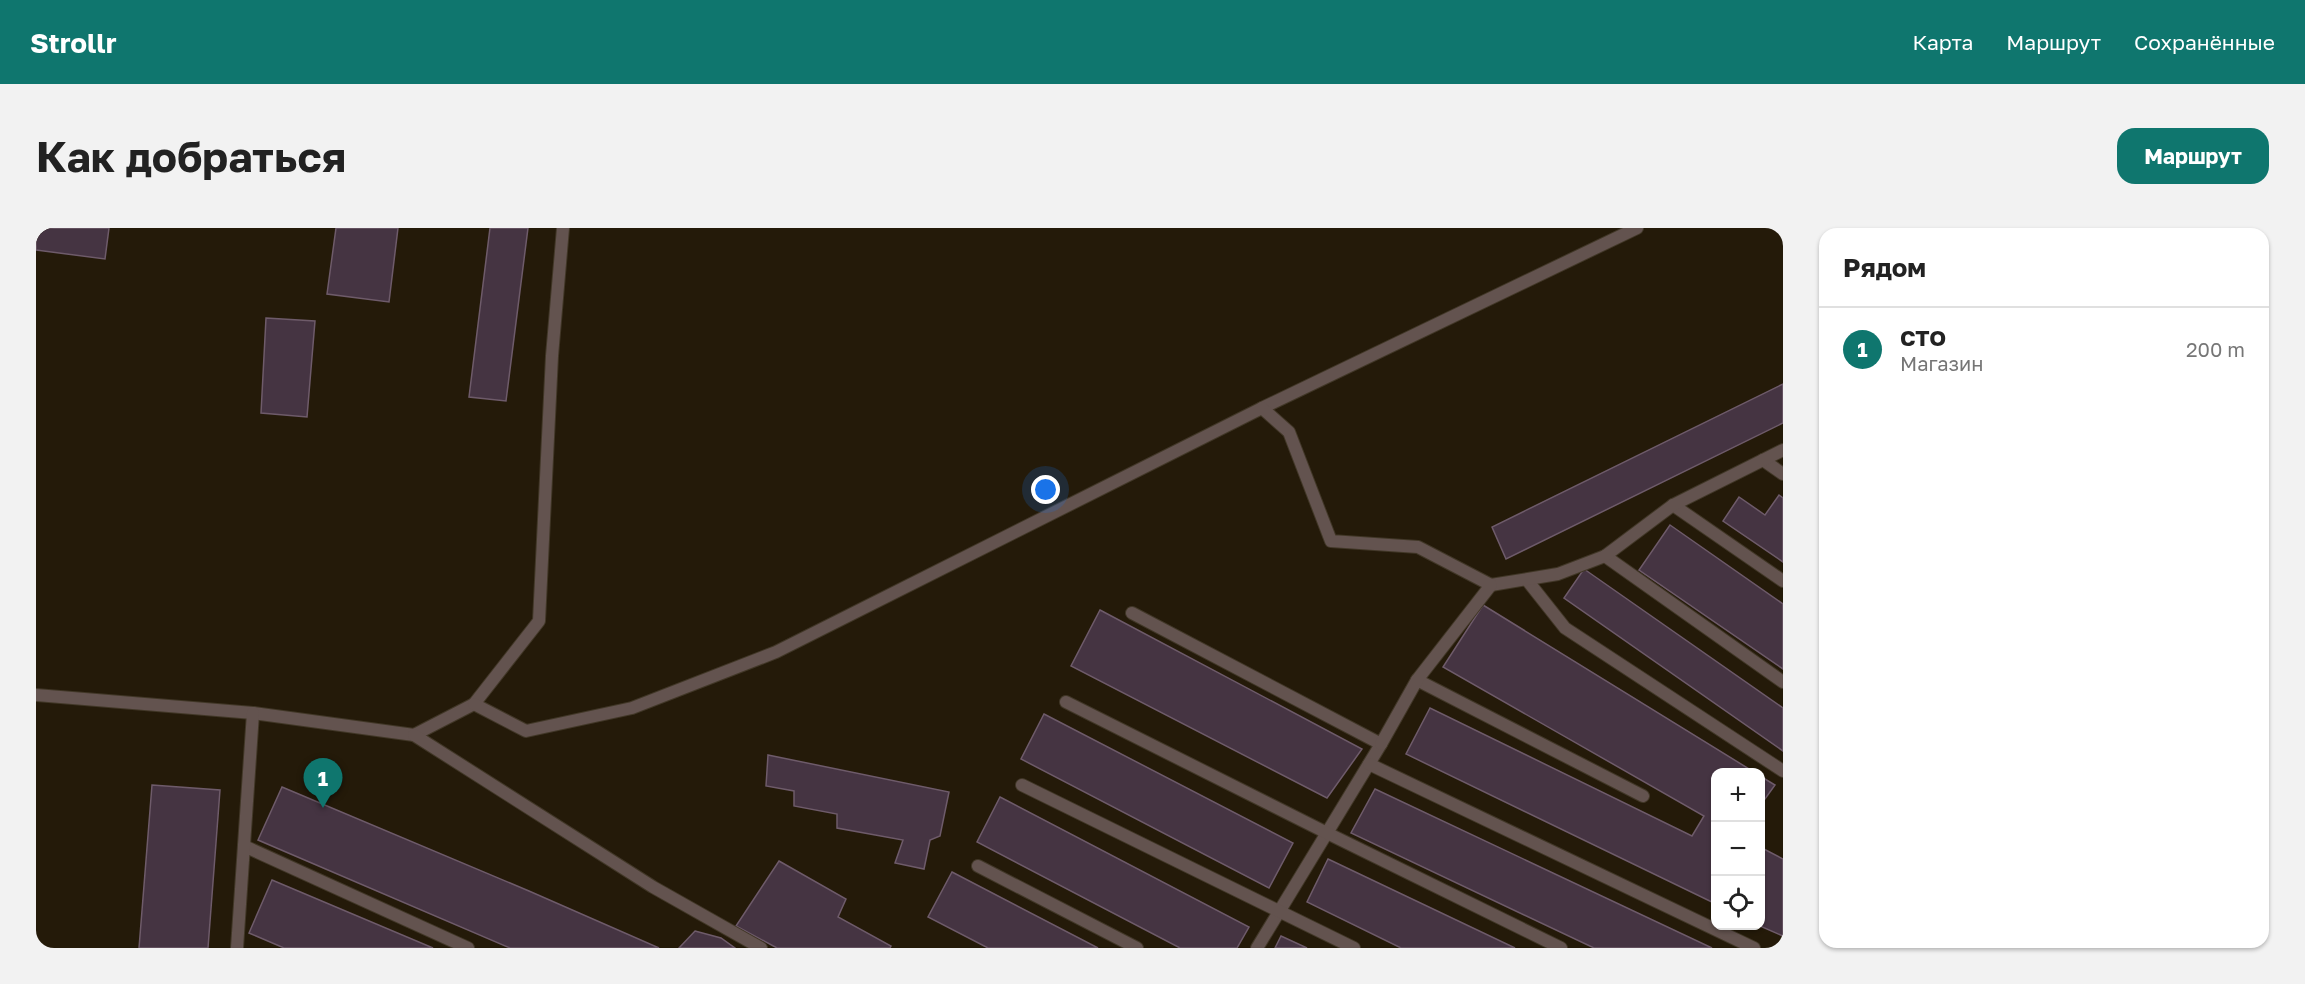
<!DOCTYPE html>
<html lang="ru">
<meta charset="utf-8">
<style>
:root{--surface:#fff;--page:#f2f2f2;--text:#222;--muted:#767676;--line:#e0e0e0;--accent:#0f766e}
body{margin:0;font-family:"Golos Text",sans-serif;background:var(--page);color:var(--text)}
.controls{position:absolute;right:18px;bottom:18px;display:grid;overflow:hidden;border-radius:12px;box-shadow:0 2px 4px #0004}
.controls button{width:54px;height:54px;display:grid;place-items:center;padding:0;border:0;border-bottom:2px solid var(--line);background:var(--surface);color:var(--text);font:30px sans-serif}
.you{position:absolute;left:1010px;top:262px;width:21px;height:21px;margin:-15px;border:4px solid #fff;border-radius:50%;background:#1a73e8;box-shadow:0 0 0 9px #1a73e833}
.badge{display:grid;place-items:center;width:39px;height:39px;border-radius:50%;background:var(--accent);color:#fff;font-size:20px;font-weight:700}
.pin{position:absolute;translate:-50% -50px;filter:drop-shadow(0 2px 3px #0008)}
.pin::after{content:'';position:absolute;top:32px;width:21px;height:18px;background:inherit;clip-path:polygon(0 0,100% 0,50% 100%)}
.list{margin:0;padding:0;list-style:none}
h2{display:flex;justify-content:space-between;align-items:center;height:78px;margin:0;padding:0 24px;font-size:26px}
h2 small{font-size:20px;font-weight:400;color:var(--muted)}
.list li{display:grid;grid-template-columns:39px 1fr auto;gap:18px;align-items:center;box-sizing:border-box;height:84px;padding:0 24px;border-top:2px solid var(--line)}
.list b{display:block;font-size:22px;white-space:nowrap}
.list p{margin:0;font-size:20px;white-space:nowrap;color:var(--muted)}
.list em{font-size:20px;font-style:normal;color:var(--muted)}
.icon{flex:none;width:33px;height:33px;fill:none;stroke:currentColor;stroke-width:2;stroke-linecap:round;stroke-linejoin:round}
.map{position:relative;flex:none;width:1747px;height:720px;overflow:hidden;border-radius:18px}
header{display:flex;align-items:center;gap:36px;box-sizing:border-box;height:84px;padding:0 30px;background:var(--accent);color:#fff}
header strong{font-size:28px}
nav{display:flex;gap:33px;margin-inline-start:auto;font-size:21px}
.intro{display:flex;align-items:center;justify-content:space-between;box-sizing:border-box;height:144px;padding:0 36px}
h1{margin:0;font-size:42px}
.button{padding:15px 27px;border-radius:18px;background:var(--accent);color:#fff;font-size:21px;font-weight:700}
main{display:flex;gap:36px;padding:0 36px}
aside{flex:1;background:var(--surface);border-radius:18px;box-shadow:0 2px 4px #0004}
.map>svg:first-child{display:block}
.building{fill:#453442;stroke:#6e5b6a;stroke-width:1.5}
.lines{fill:none;stroke-linecap:round;stroke-linejoin:round}
.service-casing{stroke:#413727;stroke-width:14}
.service{stroke:#63534f;stroke-width:12}
</style>
<header>
<strong>Strollr</strong>
<nav><a>Карта</a><a>Маршрут</a><a>Сохранённые</a></nav>
</header>
<div class="intro"><h1>Как добраться</h1><a class="button">Маршрут</a></div>
<main>
<div class="map">
<svg width="1747" height="720" viewBox="0 0 1747 720">
<rect width="100%" height="100%" fill="#241a09"/>
<g class="building">
<polygon points="0,0 73,0 69,31 0,22"/>
<polygon points="300,0 362,0 353,74 291,66"/>
<polygon points="454,0 492,0 470,173 433,169"/>
<polygon points="230,90 279,93 271,189 225,185"/>
<polygon points="1747,156 1747,195 1470,331 1456,299"/>
<polygon points="1743,267 1747,270 1747,334 1687,293 1703,269 1729,287"/>
<polygon points="1634,297 1747,376 1747,441 1603,342"/>
<polygon points="1548,341 1747,480 1747,523 1528,370"/>
<polygon points="1447,377 1718,544 1680,544 1680,676 1370,526 1394,480 1656,608 1668,588 1407,439"/>
<polygon points="1064,382 1326,521 1291,570 1035,438"/>
<polygon points="1008,486 1257,615 1233,660 985,531"/>
<polygon points="732,527 913,564 904,608 894,612 888,641 859,635 867,612 801,600 801,586 758,578 758,563 730,558"/>
<polygon points="1724,548 1739,557 1724,578"/>
<polygon points="116,557 184,562 172,720 103,720"/>
<polygon points="246,559 493,663 623,720 474,720 222,612"/>
<polygon points="1339,561 1676,720 1558,720 1315,605"/>
<polygon points="964,569 1213,699 1201,720 1144,720 941,614"/>
<polygon points="1724,619 1747,631 1747,708 1724,698"/>
<polygon points="1292,631 1479,720 1365,720 1271,674"/>
<polygon points="743,633 810,671 802,689 855,718 854,720 741,720 700,698"/>
<polygon points="916,644 1062,720 952,720 892,689"/>
<polygon points="236,652 397,720 248,720 213,705"/>
<polygon points="659,703 685,710 699,720 643,720"/>
<polygon points="1245,708 1271,720 1239,720"/>
</g>
<g class="lines">
<defs>
<g id="service">
<polyline points="1226,180 1601,0"/>
<polyline points="1727,232 1747,246"/>
<polyline points="1637,277 1747,353"/>
<polyline points="1569,328 1747,454"/>
<polyline points="1491,352 1529,400 1747,543"/>
<polyline points="1455,357 1522,346 1569,328 1637,277 1747,222"/>
<polyline points="1096,385 1345,516 1221,720"/>
<polyline points="1381,452 1607,568"/>
<polyline points="0,467 217,485 378,507 438,476 503,393 516,128 527,0"/>
<polyline points="1030,474 1291,605 1525,720"/>
<polyline points="438,476 490,503 596,480 740,424 1226,180 1253,204 1295,313 1382,319 1455,357 1381,452 1345,516"/>
<polyline points="378,507 617,659 725,720"/>
<polyline points="1333,536 1718,720"/>
<polyline points="986,557 1318,720"/>
<polyline points="208,618 432,720"/>
<polyline points="942,638 1101,720"/>
<polyline points="201,720 217,485"/>
</g>
</defs>
<use href="#service" class="service-casing"/>
<use href="#service" class="service"/>
</g>
</svg>
<div class="controls">
<button>+</button>
<button>−</button>
<button><svg class="icon" aria-label="locate" viewBox="0 0 24 24"><circle cx="12" cy="12" r="6"/><path d="M12 2v4M12 18v4M2 12h4M18 12h4"/></svg></button>
</div>
<div class="you"></div>
<div class="pin badge" style="left:287px;top:580px">1</div>
</div>
<aside>
<h2>Рядом<small></small></h2>
<ul class="list">
<li><span class="badge">1</span><div><b>СТО</b><p>Магазин</p></div><em>200 m</em></li>
</ul>
</aside>
</main>
